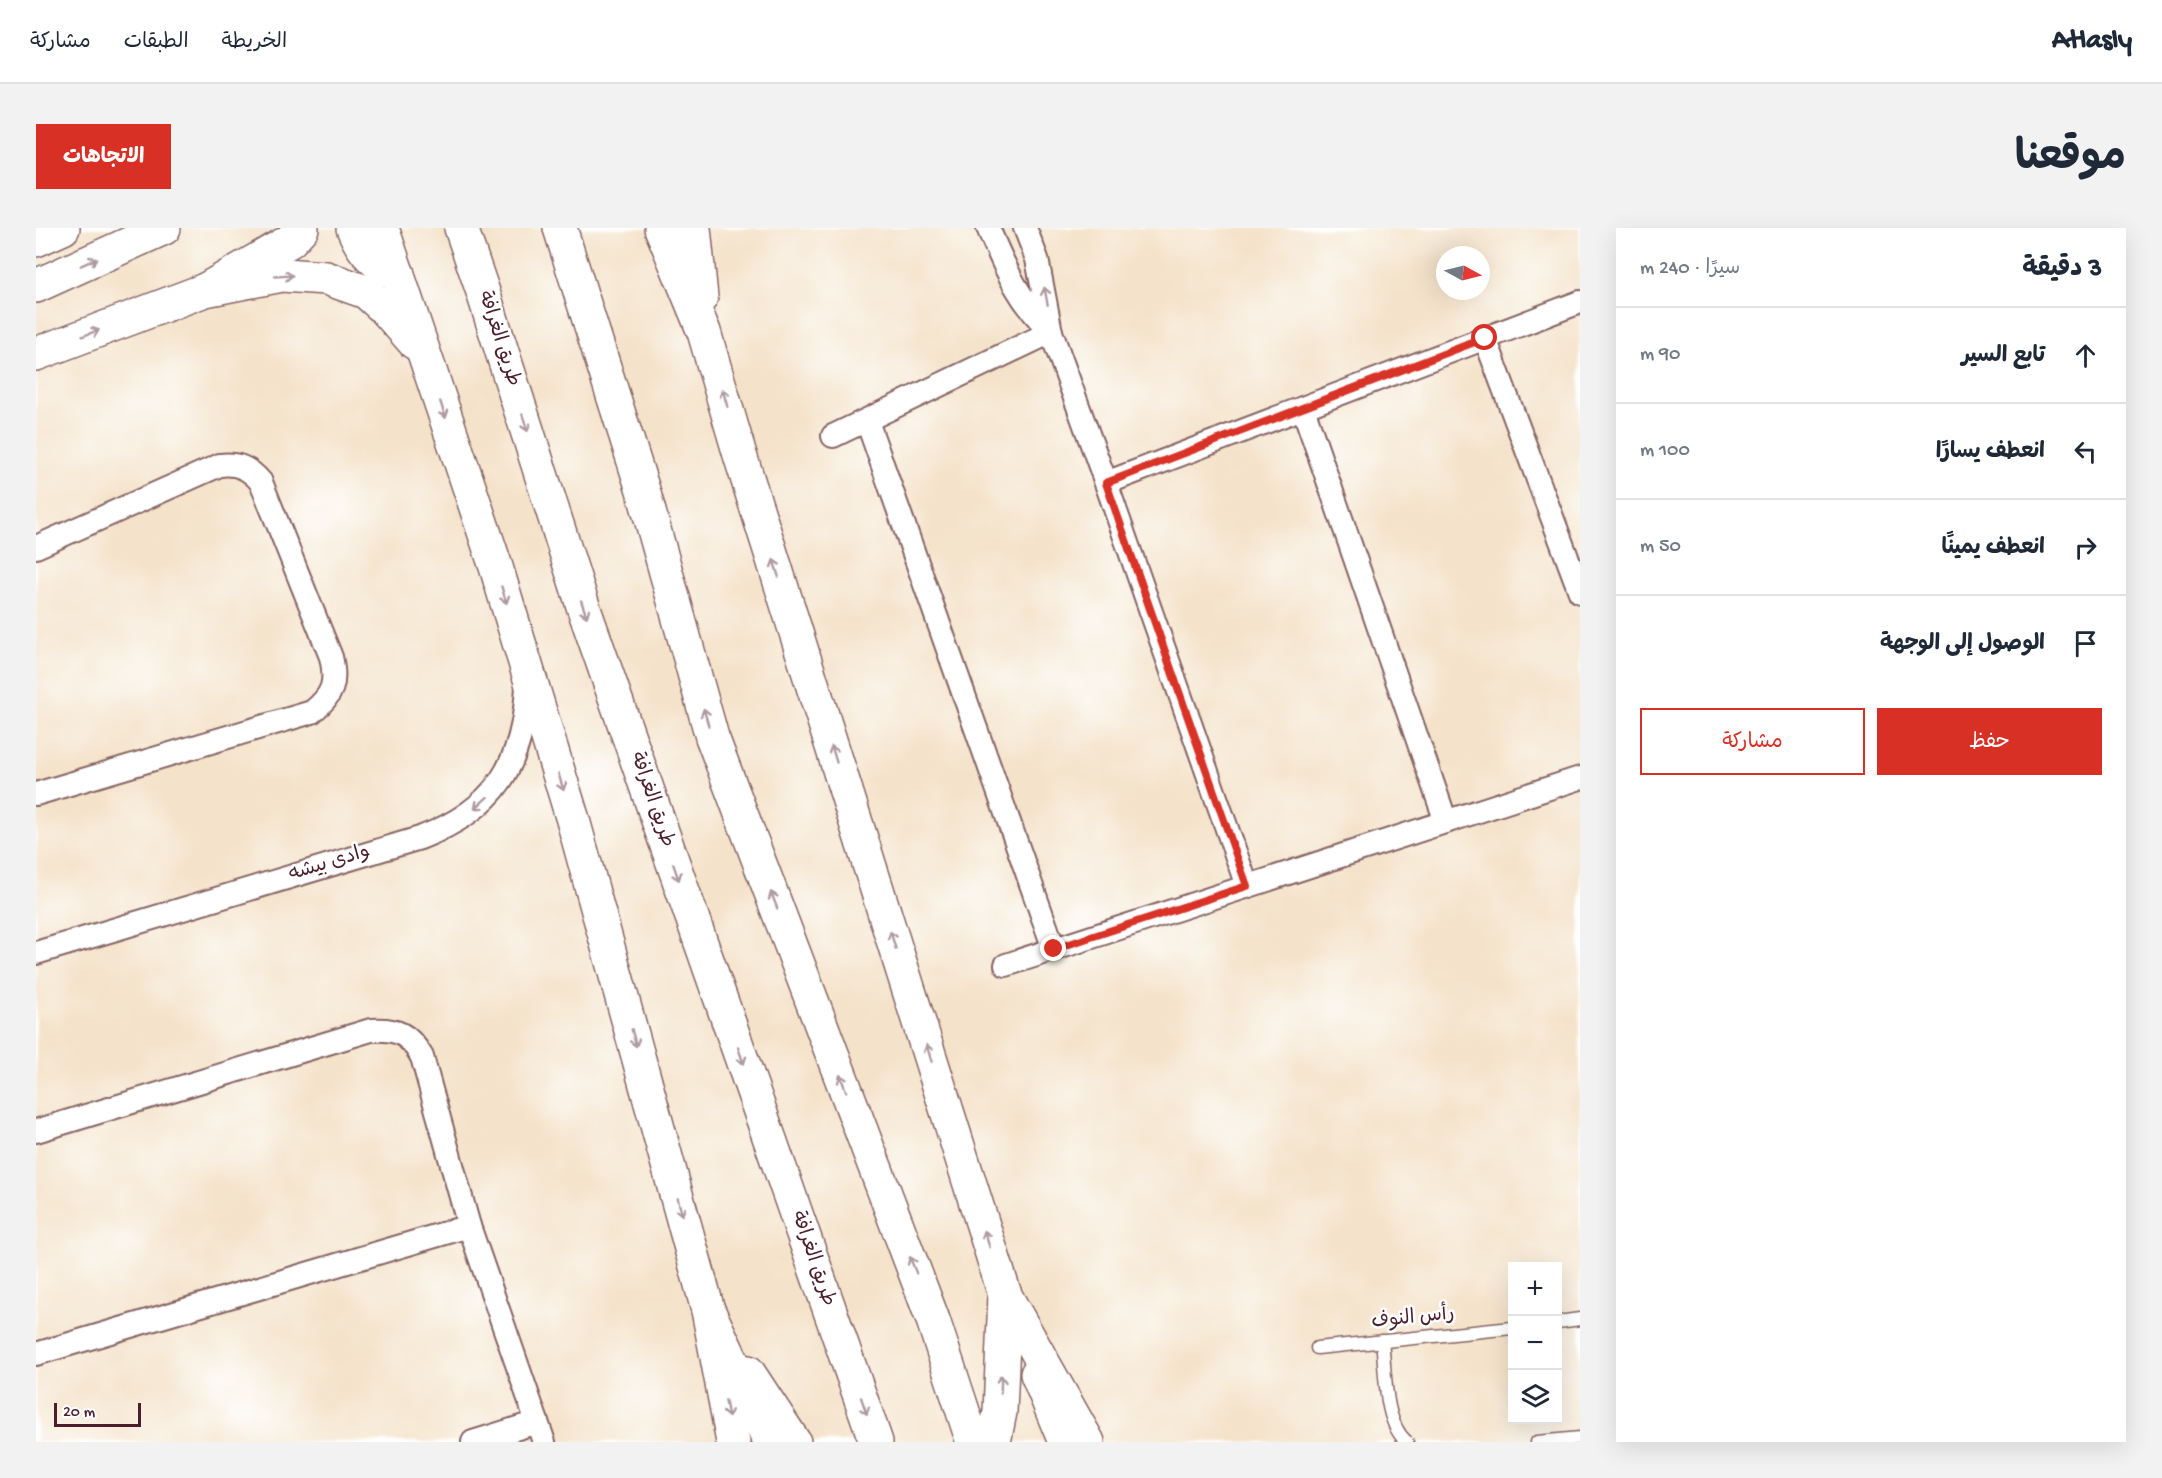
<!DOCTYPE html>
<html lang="ar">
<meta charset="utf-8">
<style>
:root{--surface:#fff;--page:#f2f2f3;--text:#1f2937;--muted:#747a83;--line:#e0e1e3;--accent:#d93025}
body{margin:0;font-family:"Gochi Hand","Playpen Sans Arabic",sans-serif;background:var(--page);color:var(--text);direction:rtl}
.controls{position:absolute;right:18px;bottom:18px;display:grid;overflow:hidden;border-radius:0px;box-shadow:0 6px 24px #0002}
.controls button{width:54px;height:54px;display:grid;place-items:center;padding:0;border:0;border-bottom:2px solid var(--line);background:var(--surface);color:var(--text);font:30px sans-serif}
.compass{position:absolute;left:1400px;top:18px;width:54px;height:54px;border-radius:50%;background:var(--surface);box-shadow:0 6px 24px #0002;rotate:97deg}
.scale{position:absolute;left:18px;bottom:15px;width:87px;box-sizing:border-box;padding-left:6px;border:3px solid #4a1f2b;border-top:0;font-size:16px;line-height:21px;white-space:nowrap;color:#4a1f2b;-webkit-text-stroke:4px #fff;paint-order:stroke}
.stop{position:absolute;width:18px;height:18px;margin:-14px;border:4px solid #d93025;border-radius:50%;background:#fff}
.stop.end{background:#d93025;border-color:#fff;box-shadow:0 2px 6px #0008}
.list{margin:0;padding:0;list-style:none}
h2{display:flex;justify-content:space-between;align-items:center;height:78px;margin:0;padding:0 24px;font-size:26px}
h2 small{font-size:20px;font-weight:400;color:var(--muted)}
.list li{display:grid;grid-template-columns:39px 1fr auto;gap:18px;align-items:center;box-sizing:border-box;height:96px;padding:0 24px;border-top:2px solid var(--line)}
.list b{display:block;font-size:22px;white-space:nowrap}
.list em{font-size:20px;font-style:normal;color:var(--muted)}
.actions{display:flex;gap:12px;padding:18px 24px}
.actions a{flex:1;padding:14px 0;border:2px solid var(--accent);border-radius:0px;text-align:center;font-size:21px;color:var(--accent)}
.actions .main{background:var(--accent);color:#fff}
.icon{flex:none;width:33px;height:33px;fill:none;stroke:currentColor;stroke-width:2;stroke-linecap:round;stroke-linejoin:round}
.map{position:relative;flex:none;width:1544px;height:1214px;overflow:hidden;direction:ltr;border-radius:0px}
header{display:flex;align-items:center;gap:36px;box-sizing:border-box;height:84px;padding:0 30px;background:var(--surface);border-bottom:2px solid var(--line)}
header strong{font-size:28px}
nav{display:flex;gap:33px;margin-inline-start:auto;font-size:21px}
.intro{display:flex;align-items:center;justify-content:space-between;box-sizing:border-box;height:144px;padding:0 36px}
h1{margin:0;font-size:42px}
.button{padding:15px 27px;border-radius:0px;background:var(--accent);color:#fff;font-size:21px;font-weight:700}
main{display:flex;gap:36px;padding:0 36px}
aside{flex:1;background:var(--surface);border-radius:0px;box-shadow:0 6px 24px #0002}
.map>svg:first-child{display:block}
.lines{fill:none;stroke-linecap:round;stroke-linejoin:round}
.service-casing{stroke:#866463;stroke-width:15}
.minor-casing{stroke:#866463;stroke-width:26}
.primary-casing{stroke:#866463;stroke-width:36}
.trunk-casing{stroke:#866463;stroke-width:36}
.motorway-casing{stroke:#866463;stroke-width:36}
.service{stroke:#fff;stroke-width:12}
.minor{stroke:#fff;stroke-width:22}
.primary{stroke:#fff;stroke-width:33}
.trunk{stroke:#fff;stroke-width:33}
.motorway{stroke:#fff;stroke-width:33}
.oneway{stroke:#ae9aa0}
.route{stroke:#d93025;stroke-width:8}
.labels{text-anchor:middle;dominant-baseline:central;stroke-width:5;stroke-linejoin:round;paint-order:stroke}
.street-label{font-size:20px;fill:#4a1f2b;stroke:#fff}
</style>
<header>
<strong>Atlasly</strong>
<nav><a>الخريطة</a><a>الطبقات</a><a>مشاركة</a></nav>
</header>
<div class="intro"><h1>موقعنا</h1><a class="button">الاتجاهات</a></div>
<main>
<aside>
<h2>3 دقيقة<small>سيرًا · 240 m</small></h2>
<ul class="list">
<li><svg class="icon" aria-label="ahead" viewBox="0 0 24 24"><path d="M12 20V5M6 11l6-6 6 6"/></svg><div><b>تابع السير</b></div><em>90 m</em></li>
<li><svg class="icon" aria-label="left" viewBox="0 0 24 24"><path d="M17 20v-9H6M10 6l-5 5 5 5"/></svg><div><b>انعطف يسارًا</b></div><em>100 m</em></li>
<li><svg class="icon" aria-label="right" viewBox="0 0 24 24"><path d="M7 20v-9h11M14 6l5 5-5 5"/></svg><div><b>انعطف يمينًا</b></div><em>50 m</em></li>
<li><svg class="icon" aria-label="arrive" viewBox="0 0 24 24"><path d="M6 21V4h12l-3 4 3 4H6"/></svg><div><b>الوصول إلى الوجهة</b></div></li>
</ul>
<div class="actions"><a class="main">حفظ</a><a>مشاركة</a></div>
</aside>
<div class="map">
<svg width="1544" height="1214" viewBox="0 0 1544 1214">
<rect width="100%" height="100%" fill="#fff"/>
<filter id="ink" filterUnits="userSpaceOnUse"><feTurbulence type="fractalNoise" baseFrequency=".0167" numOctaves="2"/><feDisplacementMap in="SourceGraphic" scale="12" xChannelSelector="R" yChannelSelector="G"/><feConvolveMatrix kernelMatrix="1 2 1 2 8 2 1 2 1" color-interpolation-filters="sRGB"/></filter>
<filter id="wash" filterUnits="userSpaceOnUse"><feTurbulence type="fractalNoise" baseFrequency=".008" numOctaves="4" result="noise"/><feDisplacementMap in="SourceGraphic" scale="24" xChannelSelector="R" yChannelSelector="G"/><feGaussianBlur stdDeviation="1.35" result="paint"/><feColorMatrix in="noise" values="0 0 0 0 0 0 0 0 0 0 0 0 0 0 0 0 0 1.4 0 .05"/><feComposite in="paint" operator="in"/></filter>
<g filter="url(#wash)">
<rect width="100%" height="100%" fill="#f4e3ca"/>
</g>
<g filter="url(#ink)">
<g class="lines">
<defs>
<g id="service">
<polyline points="1522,1094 1544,1091"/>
<path d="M 1346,1113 C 1350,1143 1347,1194 1371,1214"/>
<polyline points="1281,1120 1476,1100"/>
<polyline points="1501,1214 1544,1210"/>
</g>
<g id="minor">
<path d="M 952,0 C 970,42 982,71 1015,104"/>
<polyline points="989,0 1001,31 1015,104 1070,255 1211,658"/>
<polyline points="1449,110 1544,364"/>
<polyline points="1267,180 1410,594"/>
<polyline points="831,193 1018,721"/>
<polyline points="797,208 1015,104"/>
<polyline points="1070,255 1544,74"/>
<path d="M 0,319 L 184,237 C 202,235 213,240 225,254 L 295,429 C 301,455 297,467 276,484 L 0,566"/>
<path d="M 0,725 L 384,610 C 460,581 487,537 491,458"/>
<polyline points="970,737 1544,550"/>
<path d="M 0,903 L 335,802 C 361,800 373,806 386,829 L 433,998 L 508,1214"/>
<polyline points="0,1126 433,998"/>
<polyline points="437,1214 501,1194"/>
</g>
<g id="primary">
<polyline points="0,12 27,0"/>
<polyline points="0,58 128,0"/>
<polyline points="0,126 169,62 254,13 266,0"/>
</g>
<g id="trunk">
<path d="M 317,0 C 326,23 339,37 362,46"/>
<polyline points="346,0 460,339 537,592 672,1082 697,1214"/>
<polyline points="425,0 446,61 548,381 840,1214"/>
<polyline points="524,0 607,262 676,509 897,1092 937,1214"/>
<polyline points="625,0 668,104 704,227 969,1067 979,1093"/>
<polyline points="658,0 665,69"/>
<polyline points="169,62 246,47 290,50 330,64 350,82 379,115"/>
<polyline points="712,1144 758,1214"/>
<polyline points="1001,1146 1029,1214"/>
<polyline points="958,1214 964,1184 969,1067"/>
</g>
<g id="motorway">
<polyline points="969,1067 1052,1214"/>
<polyline points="672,1082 734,1214"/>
</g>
</defs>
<use href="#service" class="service-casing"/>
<use href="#minor" class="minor-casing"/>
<use href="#primary" class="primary-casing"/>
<use href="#trunk" class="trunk-casing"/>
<use href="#motorway" class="motorway-casing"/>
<use href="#service" class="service"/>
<use href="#minor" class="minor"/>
<use href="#primary" class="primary"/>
<use href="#trunk" class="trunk"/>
<use href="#motorway" class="motorway"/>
</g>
<defs><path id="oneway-shaft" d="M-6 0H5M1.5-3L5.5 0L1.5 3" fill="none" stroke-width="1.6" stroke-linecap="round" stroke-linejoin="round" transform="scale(1.5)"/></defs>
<g class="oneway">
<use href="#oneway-shaft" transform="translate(53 34) rotate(-24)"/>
<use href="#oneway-shaft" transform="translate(248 48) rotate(-3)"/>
<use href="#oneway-shaft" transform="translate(1010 68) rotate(-101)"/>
<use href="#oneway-shaft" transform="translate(55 105) rotate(-21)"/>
<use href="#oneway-shaft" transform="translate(689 170) rotate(-105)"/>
<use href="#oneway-shaft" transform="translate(407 182) rotate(72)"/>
<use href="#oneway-shaft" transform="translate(489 195) rotate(72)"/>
<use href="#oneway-shaft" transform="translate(740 340) rotate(-107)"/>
<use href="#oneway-shaft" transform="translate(468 367) rotate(73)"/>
<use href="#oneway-shaft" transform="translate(548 381) rotate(71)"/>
<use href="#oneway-shaft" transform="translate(670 489) rotate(-106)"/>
<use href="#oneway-shaft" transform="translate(798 526) rotate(-107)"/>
<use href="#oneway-shaft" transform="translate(525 554) rotate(73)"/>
<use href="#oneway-shaft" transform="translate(445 575) rotate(138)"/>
<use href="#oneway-shaft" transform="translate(640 644) rotate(71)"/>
<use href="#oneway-shaft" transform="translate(738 672) rotate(-111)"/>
<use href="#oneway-shaft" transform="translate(857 712) rotate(-107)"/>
<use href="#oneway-shaft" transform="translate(598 810) rotate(75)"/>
<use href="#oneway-shaft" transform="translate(893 825) rotate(-107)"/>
<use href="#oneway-shaft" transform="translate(705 828) rotate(71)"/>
<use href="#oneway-shaft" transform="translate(807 855) rotate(-111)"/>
<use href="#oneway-shaft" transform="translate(644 979) rotate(75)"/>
<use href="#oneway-shaft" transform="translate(951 1011) rotate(-107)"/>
<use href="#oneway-shaft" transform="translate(877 1037) rotate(-111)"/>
<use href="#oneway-shaft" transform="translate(965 1156) rotate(-88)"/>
<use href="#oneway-shaft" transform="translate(828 1178) rotate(71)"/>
<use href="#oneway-shaft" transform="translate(691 1181) rotate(79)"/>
</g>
</g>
<g class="lines" filter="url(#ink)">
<polyline class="route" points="1018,721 1211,658 1070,255 1449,110"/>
</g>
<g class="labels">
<g class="street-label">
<text transform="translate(462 111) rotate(72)">طريق الغرافة</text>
<text transform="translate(615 572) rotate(71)">طريق الغرافة</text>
<text transform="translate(294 636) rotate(-17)">وادى بيشه</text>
<text transform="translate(776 1031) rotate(71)">طريق الغرافة</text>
<text transform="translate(1377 1091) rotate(-6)">رأس النوف</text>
</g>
</g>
</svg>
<div class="controls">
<button>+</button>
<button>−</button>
<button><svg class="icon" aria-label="layers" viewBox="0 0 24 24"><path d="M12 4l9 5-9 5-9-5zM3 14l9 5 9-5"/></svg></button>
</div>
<svg class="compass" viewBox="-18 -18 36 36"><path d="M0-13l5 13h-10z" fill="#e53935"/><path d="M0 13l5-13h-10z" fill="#747a83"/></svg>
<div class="scale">20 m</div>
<div class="stop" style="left:1449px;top:110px"></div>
<div class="stop end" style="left:1018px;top:721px"></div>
</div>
</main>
